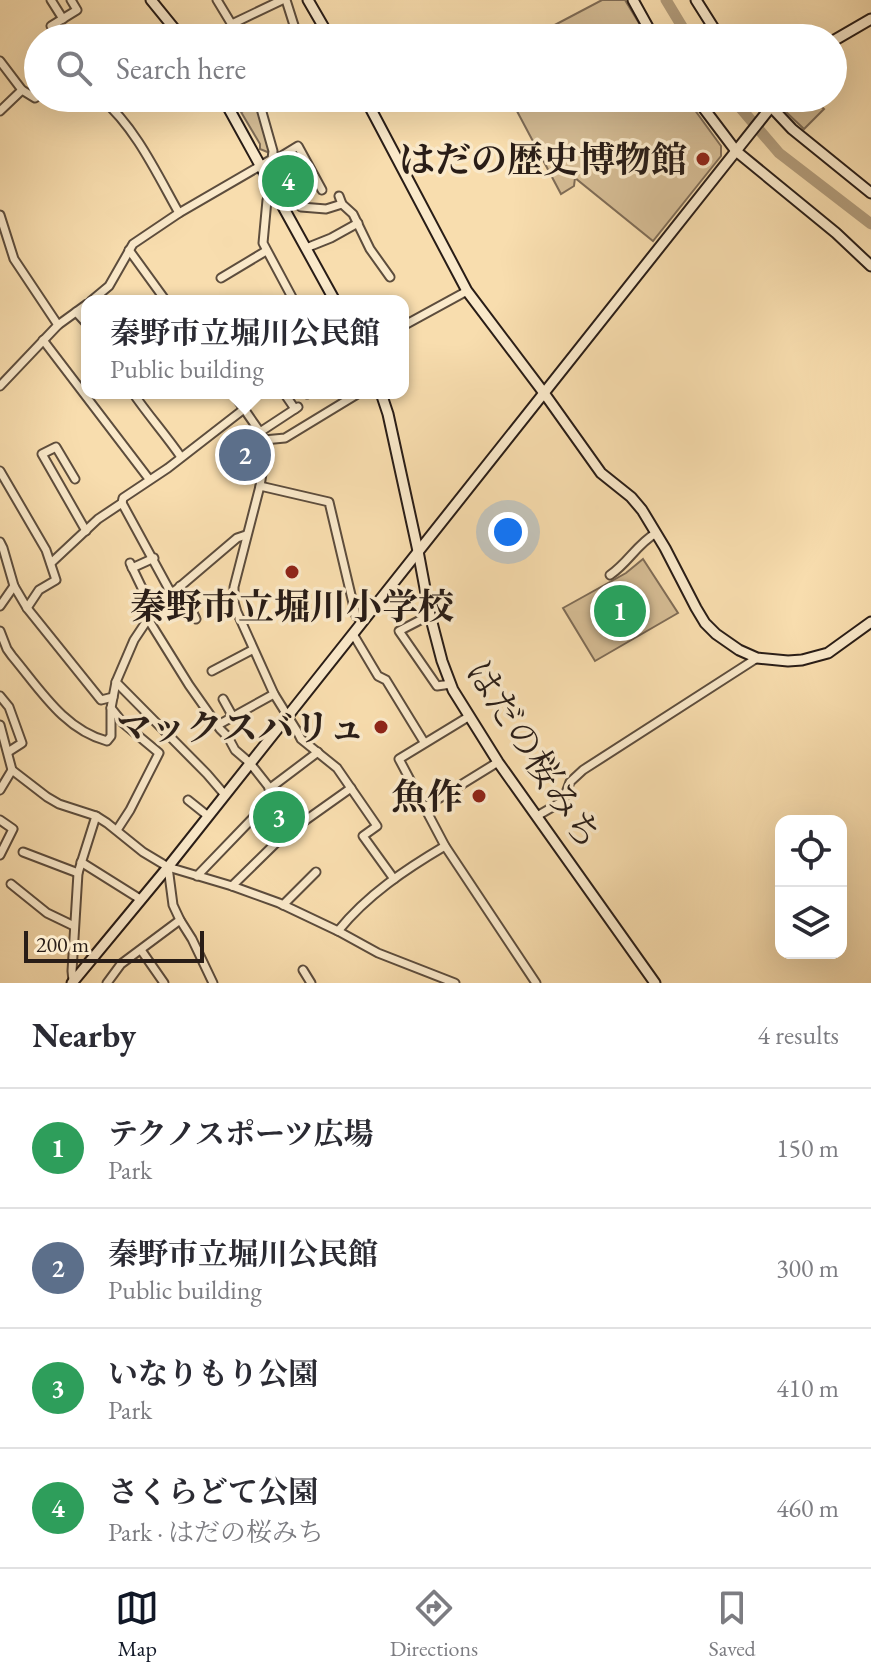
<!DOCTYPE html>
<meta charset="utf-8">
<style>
:root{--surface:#fff;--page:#f2f2f3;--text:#2b2b33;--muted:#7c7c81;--line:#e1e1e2;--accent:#111827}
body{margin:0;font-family:"EB Garamond","Noto Serif JP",serif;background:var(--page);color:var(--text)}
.controls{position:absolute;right:24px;bottom:24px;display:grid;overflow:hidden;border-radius:16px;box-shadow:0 8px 32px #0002}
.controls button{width:72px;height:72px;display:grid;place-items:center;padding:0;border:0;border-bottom:2px solid var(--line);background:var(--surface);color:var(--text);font:40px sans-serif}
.scale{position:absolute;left:24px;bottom:20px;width:180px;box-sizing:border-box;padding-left:8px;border:4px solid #291d17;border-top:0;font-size:22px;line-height:28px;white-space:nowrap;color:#291d17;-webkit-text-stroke:6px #fae9ca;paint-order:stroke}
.you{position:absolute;left:508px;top:532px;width:28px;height:28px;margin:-20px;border:6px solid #fff;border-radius:50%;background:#1a73e8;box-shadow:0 0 0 12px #1a73e833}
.badge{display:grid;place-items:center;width:52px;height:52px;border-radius:50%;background:var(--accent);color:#fff;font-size:26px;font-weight:700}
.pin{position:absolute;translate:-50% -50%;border:4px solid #fff;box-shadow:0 2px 8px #0006}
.popup{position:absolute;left:81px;top:295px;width:328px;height:104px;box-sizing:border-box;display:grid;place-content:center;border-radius:16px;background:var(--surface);filter:drop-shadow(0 2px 6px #0005);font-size:26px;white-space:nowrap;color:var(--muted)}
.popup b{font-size:30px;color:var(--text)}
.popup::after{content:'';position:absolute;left:50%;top:100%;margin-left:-16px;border:16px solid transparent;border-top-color:var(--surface)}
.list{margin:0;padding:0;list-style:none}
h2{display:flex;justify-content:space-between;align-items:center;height:104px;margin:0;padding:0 32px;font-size:34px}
h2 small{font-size:26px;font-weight:400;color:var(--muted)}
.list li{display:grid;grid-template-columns:52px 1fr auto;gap:24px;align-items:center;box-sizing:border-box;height:120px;padding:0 32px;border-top:2px solid var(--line)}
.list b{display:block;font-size:30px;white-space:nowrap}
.list p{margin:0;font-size:26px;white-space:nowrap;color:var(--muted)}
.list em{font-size:26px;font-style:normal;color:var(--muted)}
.icon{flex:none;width:44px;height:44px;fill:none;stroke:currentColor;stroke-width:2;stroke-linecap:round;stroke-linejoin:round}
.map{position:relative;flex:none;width:871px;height:983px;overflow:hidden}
.search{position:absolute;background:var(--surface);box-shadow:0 8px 32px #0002;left:24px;right:24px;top:24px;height:88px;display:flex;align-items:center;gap:20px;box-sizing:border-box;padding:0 28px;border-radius:44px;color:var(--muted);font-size:30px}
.sheet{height:584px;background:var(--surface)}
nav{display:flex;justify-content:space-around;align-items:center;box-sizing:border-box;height:112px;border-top:2px solid var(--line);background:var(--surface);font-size:22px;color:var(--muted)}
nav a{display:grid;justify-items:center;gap:4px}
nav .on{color:var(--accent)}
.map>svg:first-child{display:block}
.green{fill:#d5bc94;stroke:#7f6c56;stroke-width:2}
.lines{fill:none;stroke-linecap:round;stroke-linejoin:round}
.river{stroke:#b29c7b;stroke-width:11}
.street-casing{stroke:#5d4d3d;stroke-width:11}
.secondary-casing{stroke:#291d17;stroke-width:13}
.street{stroke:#fae9ca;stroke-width:7}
.secondary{stroke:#fae9ca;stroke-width:9}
.poi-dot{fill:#8f2418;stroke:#fae9ca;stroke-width:3}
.labels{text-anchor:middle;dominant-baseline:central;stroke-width:7;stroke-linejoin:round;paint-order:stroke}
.poi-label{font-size:36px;font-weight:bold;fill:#291d17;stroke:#fae9ca;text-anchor:end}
.street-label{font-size:36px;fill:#291d17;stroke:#fae9ca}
</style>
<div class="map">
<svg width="871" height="983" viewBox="0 0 871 983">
<rect width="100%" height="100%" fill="#f8ddae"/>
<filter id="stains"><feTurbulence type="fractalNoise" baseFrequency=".0025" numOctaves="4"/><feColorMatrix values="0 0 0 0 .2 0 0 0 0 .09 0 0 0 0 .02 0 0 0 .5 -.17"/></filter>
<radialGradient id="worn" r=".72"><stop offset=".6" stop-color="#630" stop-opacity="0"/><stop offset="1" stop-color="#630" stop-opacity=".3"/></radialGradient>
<g class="green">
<polygon points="602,0 625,0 648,38 530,38"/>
<polygon points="510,98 686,98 721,146 721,156 653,241 575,178 574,186 561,194"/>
<polygon points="788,98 812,98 824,109 804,129 785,111 784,102"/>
<polygon points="258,105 264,125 270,153 260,149 260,144 241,112"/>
<polygon points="277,158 281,158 305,198 301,206 296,207 272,163"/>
<polygon points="643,559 678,613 595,661 563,608 626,573"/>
<polygon points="273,801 276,801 294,823 294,826 285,832 263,812"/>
</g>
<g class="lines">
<g class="river">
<polyline points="666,0 689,38"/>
<polyline points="732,98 779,153 871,224"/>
</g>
<defs>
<g id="street">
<polyline points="51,0 63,19"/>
<polyline points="217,0 240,38"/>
<polyline points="286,0 298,38"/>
<polyline points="232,24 282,0"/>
<polyline points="59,38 51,26 77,10 71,0"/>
<polyline points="0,61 22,90 35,98 38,96"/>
<path d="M 101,98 C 136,128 157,174 179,213"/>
<polyline points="0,111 22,90"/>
<polyline points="274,156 280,157 298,146 322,190"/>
<polyline points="276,194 267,200 263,243 294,301"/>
<polyline points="339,196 342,204 353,214 370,249 390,277"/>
<polyline points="301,207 326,209 342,204"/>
<polyline points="0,215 14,259 58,325"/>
<polyline points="306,248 331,238 358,223"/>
<polyline points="129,250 166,301"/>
<polyline points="221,278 266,251"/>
<polyline points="91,301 109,286 133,244 179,213 272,159 273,151 258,98"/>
<polyline points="76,312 87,324"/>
<polyline points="403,326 467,291"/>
<polyline points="43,340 149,479"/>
<polyline points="0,386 58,325 87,304"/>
<path d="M 133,393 C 148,415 166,435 181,457"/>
<polyline points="233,393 260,432 264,440 266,449 260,486 234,587 234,602 237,612 274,694 297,731 301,739 337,768 377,826 363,836 394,879"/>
<polyline points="284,393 295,409"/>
<polyline points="307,394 309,393"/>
<polyline points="260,432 298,407"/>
<polyline points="264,440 285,438 359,393"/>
<polyline points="0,471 46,550 56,580 39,590 27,608"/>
<polyline points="75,479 56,447 42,454 86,531"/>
<polyline points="260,486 329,502 356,616 363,621"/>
<polyline points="122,503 171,593"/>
<polyline points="0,542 3,548 14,586 27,608 101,700 113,697"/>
<polyline points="51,563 98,519 122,503 123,498 168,468 244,409"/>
<polyline points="130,563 153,611"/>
<polyline points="132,568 154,558"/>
<path d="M 610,575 C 628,563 637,544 656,533"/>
<polyline points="180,586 196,619"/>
<polyline points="0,606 14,586"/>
<polyline points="430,615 399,631 437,686 451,684"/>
<polyline points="148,619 189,685 220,729 228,737 235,750 250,763 298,824"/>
<path d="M 0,631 L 7,649 L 12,656 C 39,688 64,730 107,741 L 111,736 L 111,708 L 116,682 L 134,640 L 156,607 L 237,538 L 246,535"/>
<polyline points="353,634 378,676 386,680 424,742"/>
<polyline points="212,671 252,650"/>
<polyline points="116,682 207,774 225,795"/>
<polyline points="0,696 9,707 22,743 8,752"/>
<polyline points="223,699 233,717"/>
<polyline points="111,708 123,723 159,753 130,810 117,830"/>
<polyline points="468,717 399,759 445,846 536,983"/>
<polyline points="0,725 12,770 47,797 59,804 96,816 107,823 143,852 168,867 232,886 279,903 338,931 378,953 455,983"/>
<polyline points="218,725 274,694"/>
<polyline points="269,789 318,752"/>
<polyline points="0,790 12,770"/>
<polyline points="188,800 208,816"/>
<polyline points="425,807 498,762"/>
<polyline points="537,816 563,801 570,782 583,770 757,658"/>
<polyline points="0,820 13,829 0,855"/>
<polyline points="23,852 78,873"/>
<polyline points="81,862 140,899"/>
<polyline points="168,867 173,905 180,920 192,939 213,983"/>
<polyline points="197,876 274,796"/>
<polyline points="11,884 47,913 74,926"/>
<polyline points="232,886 282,837 351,788"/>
<polyline points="283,905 316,872"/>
<path d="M 338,931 C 367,895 406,869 445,846"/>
<polyline points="141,950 164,983"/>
<polyline points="303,970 311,983"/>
<polyline points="73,981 72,971 78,873 96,816"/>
<polyline points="107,983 121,964 180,920"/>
</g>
<g id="secondary">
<polyline points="151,0 182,38"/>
<polyline points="308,0 330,38"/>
<polyline points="633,0 654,38"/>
<polyline points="696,0 720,38"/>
<polyline points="833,41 871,19"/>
<polyline points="223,98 335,301"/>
<polyline points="365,98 467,291 544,393 601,473 631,497 642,510 665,548 696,608 705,623 716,634 739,650 757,658 788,661 802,660 828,653 871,622"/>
<polyline points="696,98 736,151 836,233 871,266"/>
<polyline points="763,98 792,129 871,193"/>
<polyline points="381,393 388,414 418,551 430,615 442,661 453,690 498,762 655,983"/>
<polyline points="72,983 168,867 778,98"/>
</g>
</defs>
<use href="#street" class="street-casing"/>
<use href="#secondary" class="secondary-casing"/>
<use href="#street" class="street"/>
<use href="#secondary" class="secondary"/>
</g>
<g class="poi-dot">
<circle cx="703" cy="159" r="8"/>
<circle cx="292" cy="572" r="8"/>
<circle cx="381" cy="727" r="8"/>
<circle cx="479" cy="796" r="8"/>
</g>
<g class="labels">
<g class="poi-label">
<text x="687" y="159">はだの歴史博物館</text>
<text x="292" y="606" text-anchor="middle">秦野市立堀川小学校</text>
<text x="365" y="727">マックスバリュ</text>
<text x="463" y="796">魚作</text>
</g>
<g class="street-label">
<text transform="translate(534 754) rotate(57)">はだの桜みち</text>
</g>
</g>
<rect width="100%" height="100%" filter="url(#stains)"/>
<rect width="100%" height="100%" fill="url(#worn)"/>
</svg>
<div class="controls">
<button><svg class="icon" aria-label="locate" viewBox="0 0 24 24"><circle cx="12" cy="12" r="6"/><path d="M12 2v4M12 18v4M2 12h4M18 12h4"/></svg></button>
<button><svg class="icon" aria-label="layers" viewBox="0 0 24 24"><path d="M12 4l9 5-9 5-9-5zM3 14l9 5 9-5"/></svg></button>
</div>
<div class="scale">200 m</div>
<div class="you"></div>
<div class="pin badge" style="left:620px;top:611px;background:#2e9e5b">1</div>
<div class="pin badge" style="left:245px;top:455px;background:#5c6f8a">2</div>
<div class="popup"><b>秦野市立堀川公民館</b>Public building</div>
<div class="pin badge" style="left:279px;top:817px;background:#2e9e5b">3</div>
<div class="pin badge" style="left:288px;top:181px;background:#2e9e5b">4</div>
<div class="search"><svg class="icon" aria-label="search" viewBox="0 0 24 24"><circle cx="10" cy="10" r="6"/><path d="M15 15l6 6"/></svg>Search here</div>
</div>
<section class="sheet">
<h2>Nearby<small>4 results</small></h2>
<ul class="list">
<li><span class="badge" style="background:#2e9e5b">1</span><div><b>テクノスポーツ広場</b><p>Park</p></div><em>150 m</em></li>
<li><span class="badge" style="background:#5c6f8a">2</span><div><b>秦野市立堀川公民館</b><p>Public building</p></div><em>300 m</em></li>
<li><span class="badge" style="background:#2e9e5b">3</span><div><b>いなりもり公園</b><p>Park</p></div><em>410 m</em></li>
<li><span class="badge" style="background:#2e9e5b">4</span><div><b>さくらどて公園</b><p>Park · はだの桜みち</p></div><em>460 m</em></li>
</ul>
</section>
<nav>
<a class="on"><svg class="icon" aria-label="map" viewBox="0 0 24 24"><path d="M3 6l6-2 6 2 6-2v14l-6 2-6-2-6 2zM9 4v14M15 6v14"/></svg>Map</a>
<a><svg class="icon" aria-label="directions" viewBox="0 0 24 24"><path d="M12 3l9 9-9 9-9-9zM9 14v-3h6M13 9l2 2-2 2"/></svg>Directions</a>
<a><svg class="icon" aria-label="saved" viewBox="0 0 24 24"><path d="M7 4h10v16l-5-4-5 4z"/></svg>Saved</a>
</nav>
